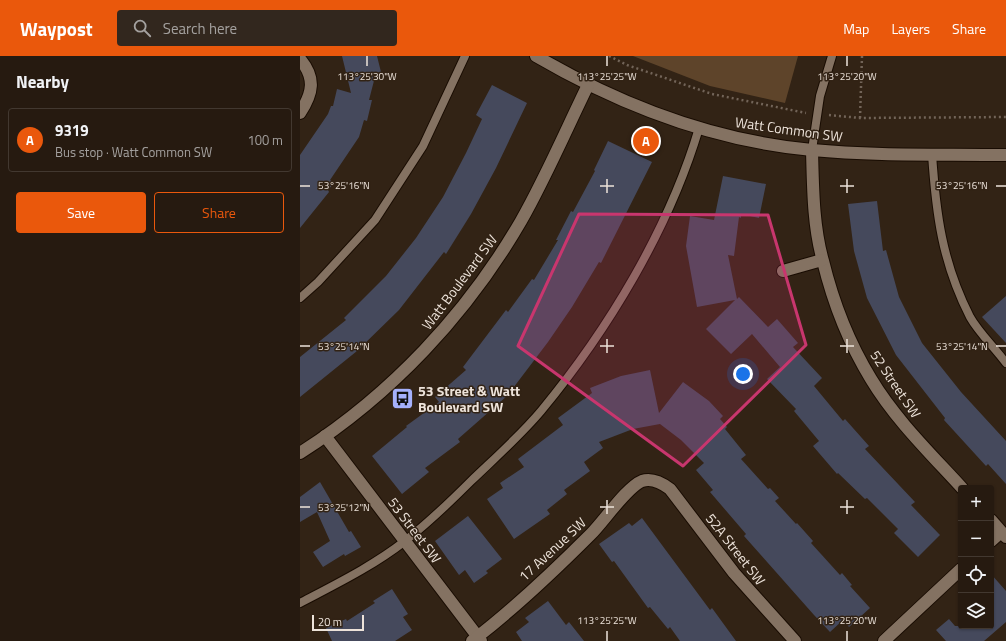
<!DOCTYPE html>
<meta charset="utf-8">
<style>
:root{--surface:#261a10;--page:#32271e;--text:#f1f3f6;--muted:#a4a19f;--line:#423830;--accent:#ea580c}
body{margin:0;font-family:"Titillium Web",sans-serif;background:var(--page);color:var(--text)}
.controls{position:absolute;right:12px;bottom:12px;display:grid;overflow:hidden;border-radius:4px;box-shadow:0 1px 3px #0004}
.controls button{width:36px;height:36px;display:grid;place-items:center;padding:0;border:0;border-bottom:1px solid var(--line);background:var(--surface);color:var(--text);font:20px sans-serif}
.scale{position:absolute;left:12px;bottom:10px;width:52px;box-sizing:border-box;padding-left:4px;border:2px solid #ede3da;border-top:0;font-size:11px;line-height:14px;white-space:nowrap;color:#ede3da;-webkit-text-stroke:3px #322315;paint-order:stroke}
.you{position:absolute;left:443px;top:318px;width:14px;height:14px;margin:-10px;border:3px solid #fff;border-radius:50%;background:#1a73e8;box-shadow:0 0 0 6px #1a73e833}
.badge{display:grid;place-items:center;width:26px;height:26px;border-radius:50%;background:var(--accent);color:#fff;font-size:13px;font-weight:700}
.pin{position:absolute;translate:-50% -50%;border:2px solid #fff;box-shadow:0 1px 4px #0006}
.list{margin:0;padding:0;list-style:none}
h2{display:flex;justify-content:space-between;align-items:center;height:52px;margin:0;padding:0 16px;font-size:17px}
h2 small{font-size:13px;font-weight:400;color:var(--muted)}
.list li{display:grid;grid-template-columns:26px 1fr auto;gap:12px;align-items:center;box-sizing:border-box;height:64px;margin:0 8px 8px;padding:0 8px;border:1px solid var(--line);border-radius:4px}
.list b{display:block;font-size:15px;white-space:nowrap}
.list p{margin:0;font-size:13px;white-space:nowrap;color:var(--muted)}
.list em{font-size:13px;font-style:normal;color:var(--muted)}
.actions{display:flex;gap:8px;padding:12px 16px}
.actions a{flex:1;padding:9px 0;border:1px solid var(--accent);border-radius:4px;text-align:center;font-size:14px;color:var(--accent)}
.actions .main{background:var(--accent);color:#fff}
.icon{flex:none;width:22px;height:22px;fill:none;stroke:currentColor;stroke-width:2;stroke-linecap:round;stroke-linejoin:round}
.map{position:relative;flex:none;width:706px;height:585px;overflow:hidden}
header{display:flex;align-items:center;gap:24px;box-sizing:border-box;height:56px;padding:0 20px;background:var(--accent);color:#fff}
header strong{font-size:19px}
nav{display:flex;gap:22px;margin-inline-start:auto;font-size:14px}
.search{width:280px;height:36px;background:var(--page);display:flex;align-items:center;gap:10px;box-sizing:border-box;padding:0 14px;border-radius:4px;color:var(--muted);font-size:15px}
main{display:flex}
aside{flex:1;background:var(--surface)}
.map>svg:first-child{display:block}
.green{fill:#5e442a}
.building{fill:#45495c}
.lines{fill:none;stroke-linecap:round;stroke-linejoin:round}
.lane-casing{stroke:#190c02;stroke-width:10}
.street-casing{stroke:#190c02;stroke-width:14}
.secondary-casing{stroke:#190c02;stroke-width:14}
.path{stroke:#726458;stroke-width:2.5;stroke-dasharray:2 3;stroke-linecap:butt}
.lane{stroke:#847262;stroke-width:8}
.street{stroke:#847262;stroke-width:12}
.secondary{stroke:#847262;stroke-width:12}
.marked{fill:#c8366e;fill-opacity:0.2;stroke:#c8366e;stroke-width:3;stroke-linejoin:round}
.ticks{fill:none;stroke:#ede3da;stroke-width:1.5}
.labels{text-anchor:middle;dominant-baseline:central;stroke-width:3;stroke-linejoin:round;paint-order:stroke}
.street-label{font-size:14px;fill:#ede3da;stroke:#322315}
.poi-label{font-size:14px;font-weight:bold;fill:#ede3da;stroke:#322315;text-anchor:start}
.ticks-label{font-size:10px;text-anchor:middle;fill:#ede3da;stroke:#322315;stroke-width:3;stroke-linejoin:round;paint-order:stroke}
</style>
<header>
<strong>Waypost</strong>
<div class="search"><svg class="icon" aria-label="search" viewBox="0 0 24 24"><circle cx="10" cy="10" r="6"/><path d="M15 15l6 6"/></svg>Search here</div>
<nav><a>Map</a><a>Layers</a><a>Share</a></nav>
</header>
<main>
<aside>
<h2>Nearby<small></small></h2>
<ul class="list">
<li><span class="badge">A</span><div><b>9319</b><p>Bus stop · Watt Common SW</p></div><em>100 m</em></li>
</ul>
<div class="actions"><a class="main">Save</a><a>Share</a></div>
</aside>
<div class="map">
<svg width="706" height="585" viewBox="0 0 706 585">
<rect width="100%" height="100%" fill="#322315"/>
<polygon class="green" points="333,0 498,0 485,47 410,30"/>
<g class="building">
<polygon points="42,0 77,0 81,16 76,17 69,44 72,44 67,65 64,64 59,81 30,124 34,127 28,134 29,136 0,172 0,99 28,58 31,50 33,50 37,33 51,37"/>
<polygon points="192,29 227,47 196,112 171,158 146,198 144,196 99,254 57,295 0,341 0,301 46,264 44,262 86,220 116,182 143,141 166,97 182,63 176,59"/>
<polygon points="308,85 352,106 301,207 299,206 272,251 248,286 207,340 158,383 160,386 125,412 129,416 102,438 72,400 107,371 106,370 139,346 135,341 166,314 163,311 206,254 208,256 232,223 234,224 258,184 256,184 271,155 273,156 295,115 294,114"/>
<polygon points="423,120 466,128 459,162 441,158 441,162 439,161 434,200 428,199 437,243 439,241 468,271 477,263 498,287 493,291 522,322 514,330 543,365 545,363 569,390 565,393 615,446 611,449 640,479 618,501 594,477 598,473 567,442 565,443 538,417 537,418 513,390 519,385 494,355 496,353 467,323 480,311 452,278 431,298 406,273 435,244 397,251 386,190 390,160 414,164"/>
<polygon points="577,145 583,195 586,194 599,241 622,287 661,336 706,385 706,428 688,408 686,410 644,364 645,362 596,299 567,242 554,195 548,148"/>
<polygon points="706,240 706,287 682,261"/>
<polygon points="350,314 359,357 383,326 409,345 423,360 420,363 427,371 425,373 446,399 441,403 468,433 470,432 479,442 475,445 496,468 497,467 513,485 511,487 540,519 542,517 552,529 550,530 570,552 549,571 543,564 530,576 514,559 444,480 446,478 410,436 413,434 396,414 404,407 381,384 360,368 333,373 299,386 303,392 284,406 290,415 264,434 267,438 247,454 250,458 214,483 187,443 203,432 200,427 224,411 218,403 263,369 258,362 292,337 290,332 321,320"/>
<polygon points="20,426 49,476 51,475 61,491 45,500 44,498 23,511 13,496 30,485 17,456 0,466 0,441"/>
<polygon points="168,460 202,503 186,515 188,517 174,527 165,514 159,519 135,485"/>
<polygon points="342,462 410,554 412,552 436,585 380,585 370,571 368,573 350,551 348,552 314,505 312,506 299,488 329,467 332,470"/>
<polygon points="691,518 706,535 706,566 684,585 646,585 636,574 649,563 655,570 691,570"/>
<polygon points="92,533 108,558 103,561 112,574 95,585 32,585 26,572 46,563 47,565 75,547 73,545"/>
<polygon points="248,545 266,569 269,566 284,585 222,585 216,576 229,566 225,562"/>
</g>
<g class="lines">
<defs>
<g id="lane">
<polyline points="512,94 520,40 532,0"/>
<path d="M 632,98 C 636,158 642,206 670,261 C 679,277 695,292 706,307"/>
<polyline points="0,242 18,226 75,164 123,90 165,0"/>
<path d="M 0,547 C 36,528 73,510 105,485 C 128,467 150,446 171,425 C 195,402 220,380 241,355 C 308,274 369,173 399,72"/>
</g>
<g id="street">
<path d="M 0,3 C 16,22 13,37 0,57"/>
<path d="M 512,94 C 513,131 513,170 523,205 C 533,246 549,287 571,323 C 595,363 630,397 662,432"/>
<polyline points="483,215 522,204"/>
<polyline points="25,380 181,585"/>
<polyline points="691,464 706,481"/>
<polyline points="691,485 701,476"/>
<path d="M 172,585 C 214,553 254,515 291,478 C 304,465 327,431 342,425 C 351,422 362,427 370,433 L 434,517 L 495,585"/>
<polyline points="584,585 661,513"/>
</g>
<g id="secondary">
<path d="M 236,0 C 320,49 415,85 512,94 C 576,100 641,98 706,99"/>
<path d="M 0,397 C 91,339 167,258 221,165 C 246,121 266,74 288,29"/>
</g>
</defs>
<use href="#lane" class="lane-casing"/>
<use href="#street" class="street-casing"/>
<use href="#secondary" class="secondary-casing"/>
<g class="path">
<polyline points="309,0 327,9 412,38 506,57"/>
<polyline points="529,59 560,62 706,61"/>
<polyline points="560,62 562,0"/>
</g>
<use href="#lane" class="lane"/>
<use href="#street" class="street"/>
<use href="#secondary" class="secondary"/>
</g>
<path class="marked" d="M 279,158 L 468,159 L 506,289 L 383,410 L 218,290 Z"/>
<path class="ticks" d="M 67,0 L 67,10M 307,0 L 307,10M 547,0 L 547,10M 307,123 L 307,137M 547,123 L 547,137M 0,130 L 10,130M 300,130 L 314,130M 540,130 L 554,130M 696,130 L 706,130M 307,283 L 307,297M 547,283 L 547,297M 0,290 L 10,290M 300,290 L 314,290M 540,290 L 554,290M 696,290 L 706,290M 307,444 L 307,458M 547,444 L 547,458M 0,451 L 10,451M 300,451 L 314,451M 540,451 L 554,451M 307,575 L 307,585M 547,575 L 547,585"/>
<defs>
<symbol id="bus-square" viewBox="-11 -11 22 22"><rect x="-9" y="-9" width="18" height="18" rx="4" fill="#a5b1fc" stroke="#322315"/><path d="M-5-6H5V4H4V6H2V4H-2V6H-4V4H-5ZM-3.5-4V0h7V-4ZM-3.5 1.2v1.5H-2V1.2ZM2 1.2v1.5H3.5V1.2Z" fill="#111"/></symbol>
</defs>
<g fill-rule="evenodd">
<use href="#bus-square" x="90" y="330" width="25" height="25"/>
</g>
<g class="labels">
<g class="street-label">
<text transform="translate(489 73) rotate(8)">Watt Common SW</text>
<text transform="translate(159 226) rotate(-53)">Watt Boulevard SW</text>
<text transform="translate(596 328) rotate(56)">52 Street SW</text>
<text transform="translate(115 474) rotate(53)">53 Street SW</text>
<text transform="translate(252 493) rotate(-43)">17 Avenue SW</text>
<text transform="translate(436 493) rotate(52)">52A Street SW</text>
</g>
<g class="poi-label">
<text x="118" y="334">53 Street &amp; Watt<tspan x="118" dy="16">Boulevard SW</tspan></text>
</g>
</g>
<g class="ticks-label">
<text x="67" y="24">113°25'30"W</text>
<text x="307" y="24">113°25'25"W</text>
<text x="547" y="24">113°25'20"W</text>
<text x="44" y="133">53°25'16"N</text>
<text x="662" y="133">53°25'16"N</text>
<text x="44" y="294">53°25'14"N</text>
<text x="662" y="294">53°25'14"N</text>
<text x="44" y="455">53°25'12"N</text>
<text x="307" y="568">113°25'25"W</text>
<text x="547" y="568">113°25'20"W</text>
</g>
</svg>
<div class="controls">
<button>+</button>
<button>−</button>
<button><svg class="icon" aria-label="locate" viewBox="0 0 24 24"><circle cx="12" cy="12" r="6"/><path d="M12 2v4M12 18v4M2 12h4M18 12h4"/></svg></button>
<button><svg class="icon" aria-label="layers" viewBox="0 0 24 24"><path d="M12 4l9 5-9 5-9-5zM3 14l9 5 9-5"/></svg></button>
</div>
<div class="scale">20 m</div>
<div class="you"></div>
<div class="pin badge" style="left:346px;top:85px">A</div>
</div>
</main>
